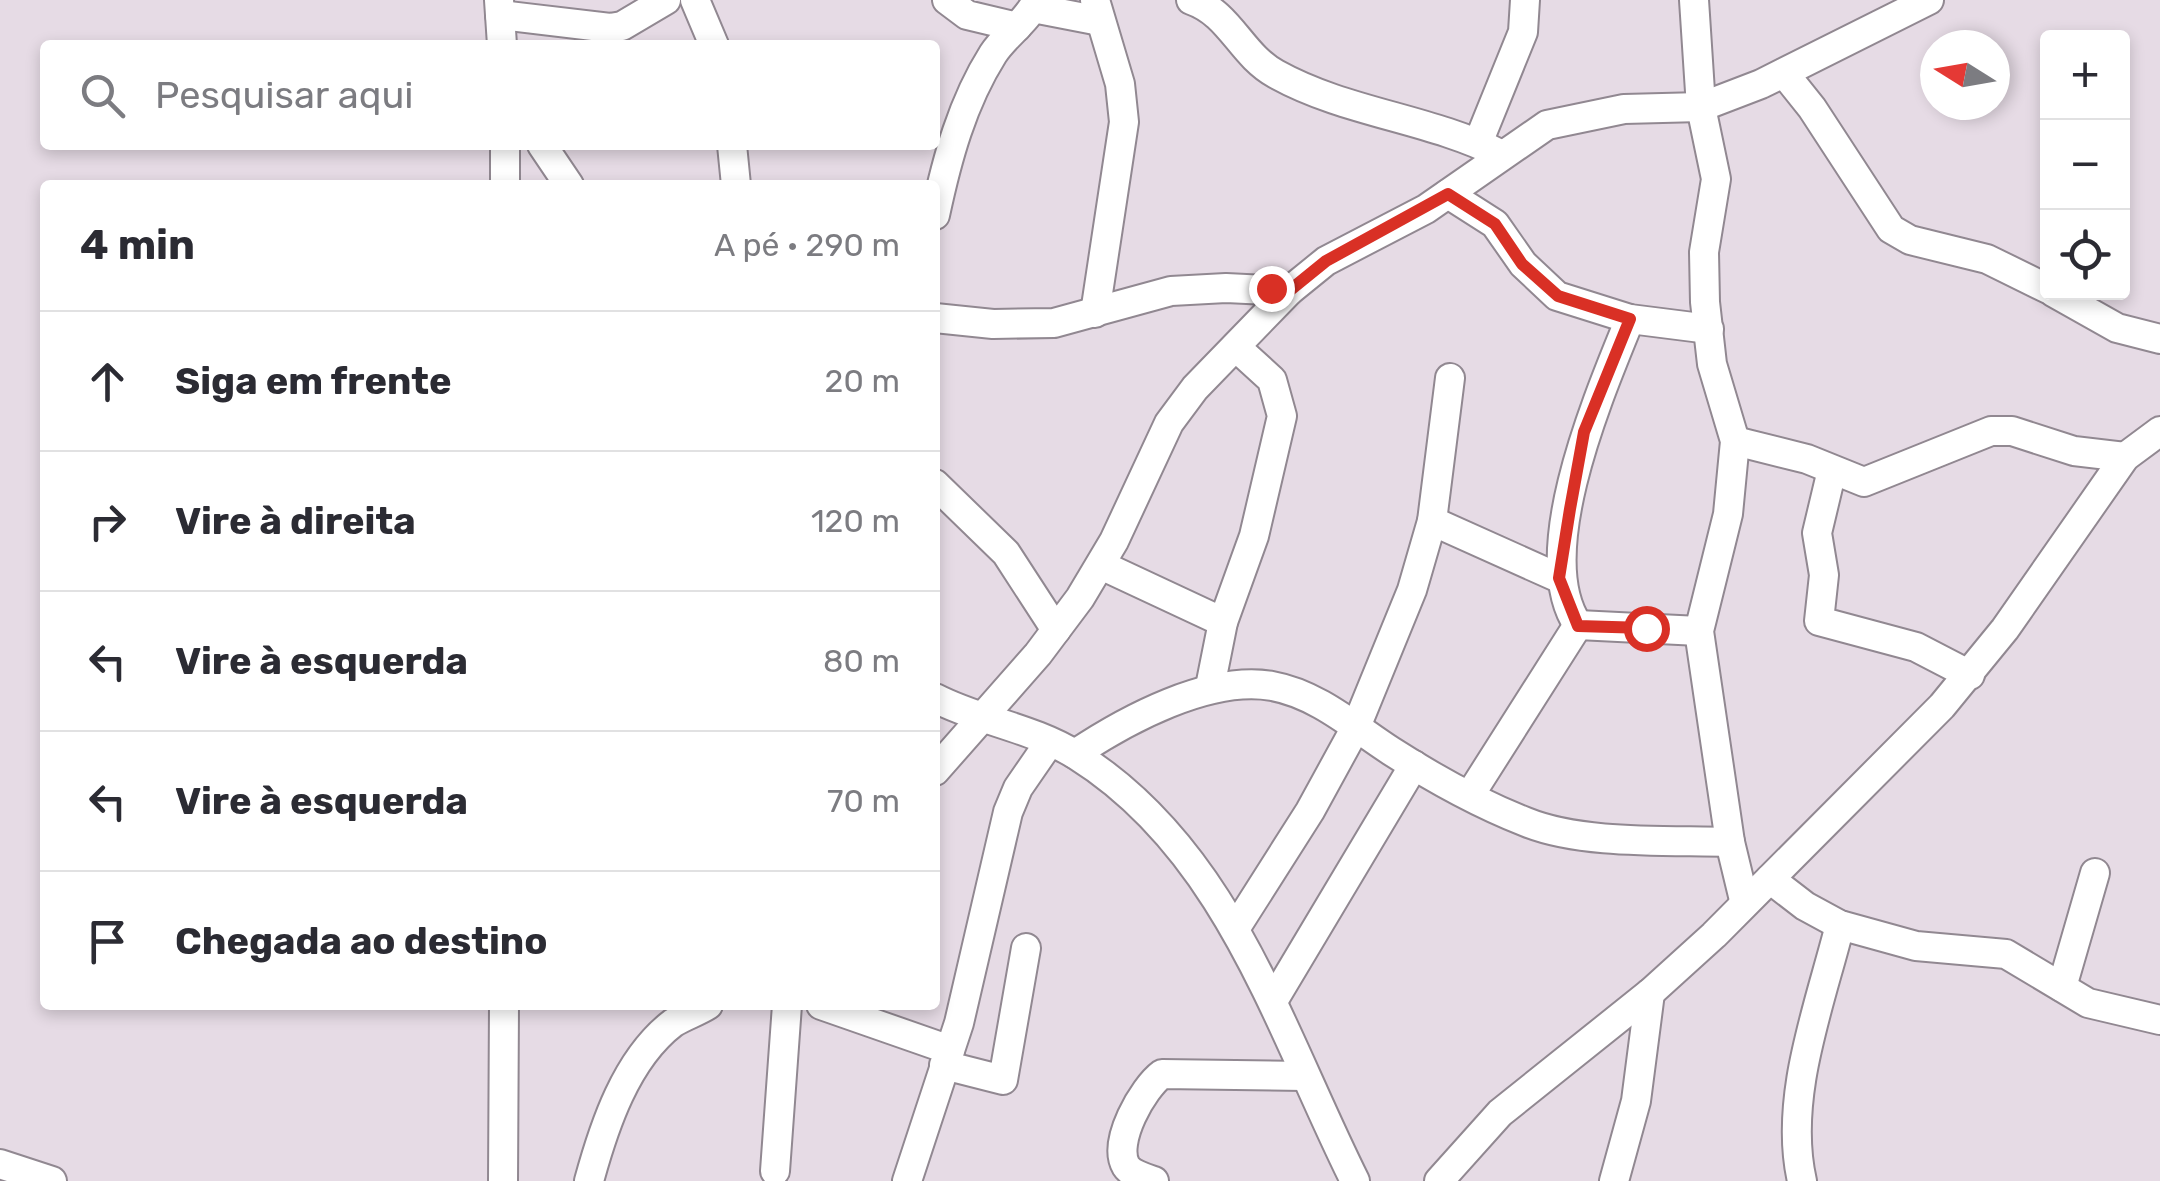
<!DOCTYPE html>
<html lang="pt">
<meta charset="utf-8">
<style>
:root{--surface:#fff;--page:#f2f2f3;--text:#2b2b33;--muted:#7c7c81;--line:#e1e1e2}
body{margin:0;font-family:Rubik,sans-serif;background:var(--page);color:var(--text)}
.controls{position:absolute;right:30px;top:30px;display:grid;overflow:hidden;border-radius:10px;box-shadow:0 5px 15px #0003}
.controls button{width:90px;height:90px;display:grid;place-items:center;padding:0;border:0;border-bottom:2px solid var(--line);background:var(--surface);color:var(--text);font:50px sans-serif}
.compass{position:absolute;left:1920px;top:30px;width:90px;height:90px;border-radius:50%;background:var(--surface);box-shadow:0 5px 15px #0003;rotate:281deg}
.stop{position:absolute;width:30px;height:30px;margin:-22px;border:8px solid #d93025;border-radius:50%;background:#fff}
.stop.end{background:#d93025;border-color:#fff;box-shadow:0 2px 10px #0008}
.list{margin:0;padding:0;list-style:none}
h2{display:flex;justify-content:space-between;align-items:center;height:130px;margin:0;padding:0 40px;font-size:42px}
h2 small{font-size:32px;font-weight:400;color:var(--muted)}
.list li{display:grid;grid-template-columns:65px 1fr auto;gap:30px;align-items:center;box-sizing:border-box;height:140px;padding:0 40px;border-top:2px solid var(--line)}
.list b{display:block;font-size:38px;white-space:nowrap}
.list em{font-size:32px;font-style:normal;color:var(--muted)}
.icon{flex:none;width:55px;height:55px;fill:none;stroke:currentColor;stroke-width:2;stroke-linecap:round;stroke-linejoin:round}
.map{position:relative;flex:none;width:2160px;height:1181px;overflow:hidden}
.search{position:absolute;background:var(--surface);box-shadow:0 5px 15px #0003;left:40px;top:40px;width:900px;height:110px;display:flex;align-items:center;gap:25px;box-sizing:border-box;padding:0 35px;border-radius:10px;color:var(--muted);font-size:38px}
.panel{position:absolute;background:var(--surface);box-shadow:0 5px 15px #0003;left:40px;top:180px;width:900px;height:830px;border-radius:10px}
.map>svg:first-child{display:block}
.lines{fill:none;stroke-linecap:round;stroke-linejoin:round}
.minor-casing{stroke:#918891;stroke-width:32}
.minor{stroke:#fff;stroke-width:28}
.route{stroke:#d93025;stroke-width:12}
</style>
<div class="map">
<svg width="2160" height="1181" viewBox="0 0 2160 1181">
<rect width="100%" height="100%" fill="#e6dbe5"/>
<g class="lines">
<defs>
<g id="minor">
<polyline points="499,0 502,45"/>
<polyline points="695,0 714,45"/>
<polyline points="947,0 967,15 1017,27"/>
<polyline points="1095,0 1120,84 1124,122 1095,313"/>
<path d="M 1191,0 C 1231,14 1240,54 1276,74 C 1346,113 1429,118 1500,154"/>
<polyline points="1694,0 1701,107 1716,179 1704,252 1705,302 1712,364 1735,441 1728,514 1699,631 1730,842 1744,900"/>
<polyline points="1033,8 1100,21"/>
<polyline points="500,15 610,28 622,26 666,0"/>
<polyline points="1784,73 1812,108 1891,229 1910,240 1987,259 2048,289"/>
<polyline points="1478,143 1523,32 1525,0"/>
<polyline points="542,145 569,185"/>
<polyline points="732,145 736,185"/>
<polyline points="505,185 505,145"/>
<polyline points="1448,194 1495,224 1523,264 1557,296 1630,319 1709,329"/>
<path d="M 935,215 C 947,159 962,103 993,54 C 1005,35 1027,22 1037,0"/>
<polyline points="2053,292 2117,328 2160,339"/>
<polyline points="935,318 993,324 1054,323 1171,291 1226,288 1289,291"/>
<polyline points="1735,441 1807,459 1864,482 1991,431 2012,431 2074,451 2125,457"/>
<polyline points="1832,470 1817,533 1824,575 1819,621 1916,647 1970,675"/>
<polyline points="935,484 1006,553 1056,630"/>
<polyline points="1432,521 1559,578"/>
<polyline points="1101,565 1223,622"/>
<path d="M 1578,625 C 1530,554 1600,393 1630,319"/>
<polyline points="1578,625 1699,631"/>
<polyline points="1210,687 1223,622 1254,536 1282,416 1272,380 1238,349"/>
<path d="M 935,698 C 979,721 1033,728 1076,755 C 1228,850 1279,1029 1355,1181"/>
<path d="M 1075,754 C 1126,720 1209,675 1272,686 C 1317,694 1354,727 1391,751 C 1433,778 1480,804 1526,822 C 1582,845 1669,840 1730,842"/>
<polyline points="935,771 1038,654 1080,598 1114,541 1169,423 1195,388 1289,291 1326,261 1426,209 1547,125 1624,109 1701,107 1761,84 1929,0"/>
<polyline points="1470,795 1578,625"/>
<polyline points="1770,879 1805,906 1840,925 1916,946 2006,954 2088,1003 2160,1020"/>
<polyline points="1235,929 1310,811 1356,727 1412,590 1432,521 1450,378"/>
<polyline points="2062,987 2095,873"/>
<polyline points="1273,1001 1414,765"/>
<polyline points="821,1005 950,1050"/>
<polyline points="944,1065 1003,1080 1026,948"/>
<polyline points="0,1164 52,1181"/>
<polyline points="775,1171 787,1005"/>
<polyline points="503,1181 504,1005"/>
<path d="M 589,1181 C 604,1126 626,1059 673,1023 C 684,1016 697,1012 708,1005"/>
<polyline points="907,1181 959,1023 1008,812 1018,788 1049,743"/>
<path d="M 1154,1181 C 1145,1178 1131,1174 1126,1166 C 1112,1142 1143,1088 1162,1074 L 1304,1076"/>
<polyline points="1439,1181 1500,1113 1650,993 1714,935 1942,706 2005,629 2125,457 2160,431"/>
<polyline points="1614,1181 1636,1101 1650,993"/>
<path d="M 1802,1181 C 1783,1098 1820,1005 1840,925"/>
</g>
</defs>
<use href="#minor" class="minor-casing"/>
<use href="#minor" class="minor"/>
</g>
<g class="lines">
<polyline class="route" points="1271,288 1289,291 1326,261 1448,194 1495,224 1522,264 1558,296 1630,319 1584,432 1570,509 1559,578 1578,626 1646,628"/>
</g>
</svg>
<div class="controls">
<button>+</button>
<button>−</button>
<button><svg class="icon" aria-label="locate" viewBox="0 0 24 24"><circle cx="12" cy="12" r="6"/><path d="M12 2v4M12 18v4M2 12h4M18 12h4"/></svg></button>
</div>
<svg class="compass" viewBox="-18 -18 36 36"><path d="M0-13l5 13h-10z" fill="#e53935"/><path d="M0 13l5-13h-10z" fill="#7c7c81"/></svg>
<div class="stop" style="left:1646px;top:628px"></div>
<div class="stop end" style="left:1271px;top:288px"></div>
<div class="search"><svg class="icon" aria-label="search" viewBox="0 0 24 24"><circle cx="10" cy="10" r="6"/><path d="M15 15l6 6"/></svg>Pesquisar aqui</div>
<section class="panel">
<h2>4 min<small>A pé · 290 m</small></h2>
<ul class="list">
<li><svg class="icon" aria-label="ahead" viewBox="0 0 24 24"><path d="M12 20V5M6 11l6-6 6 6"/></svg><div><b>Siga em frente</b></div><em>20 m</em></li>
<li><svg class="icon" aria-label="right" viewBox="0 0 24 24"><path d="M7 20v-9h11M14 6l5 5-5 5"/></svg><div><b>Vire à direita</b></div><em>120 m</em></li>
<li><svg class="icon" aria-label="left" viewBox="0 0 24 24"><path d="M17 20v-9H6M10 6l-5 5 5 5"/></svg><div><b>Vire à esquerda</b></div><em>80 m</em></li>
<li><svg class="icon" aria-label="left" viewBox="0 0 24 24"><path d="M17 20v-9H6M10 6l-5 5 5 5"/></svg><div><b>Vire à esquerda</b></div><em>70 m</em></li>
<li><svg class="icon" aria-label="arrive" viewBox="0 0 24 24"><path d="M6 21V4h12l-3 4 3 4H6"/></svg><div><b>Chegada ao destino</b></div></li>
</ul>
</section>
</div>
